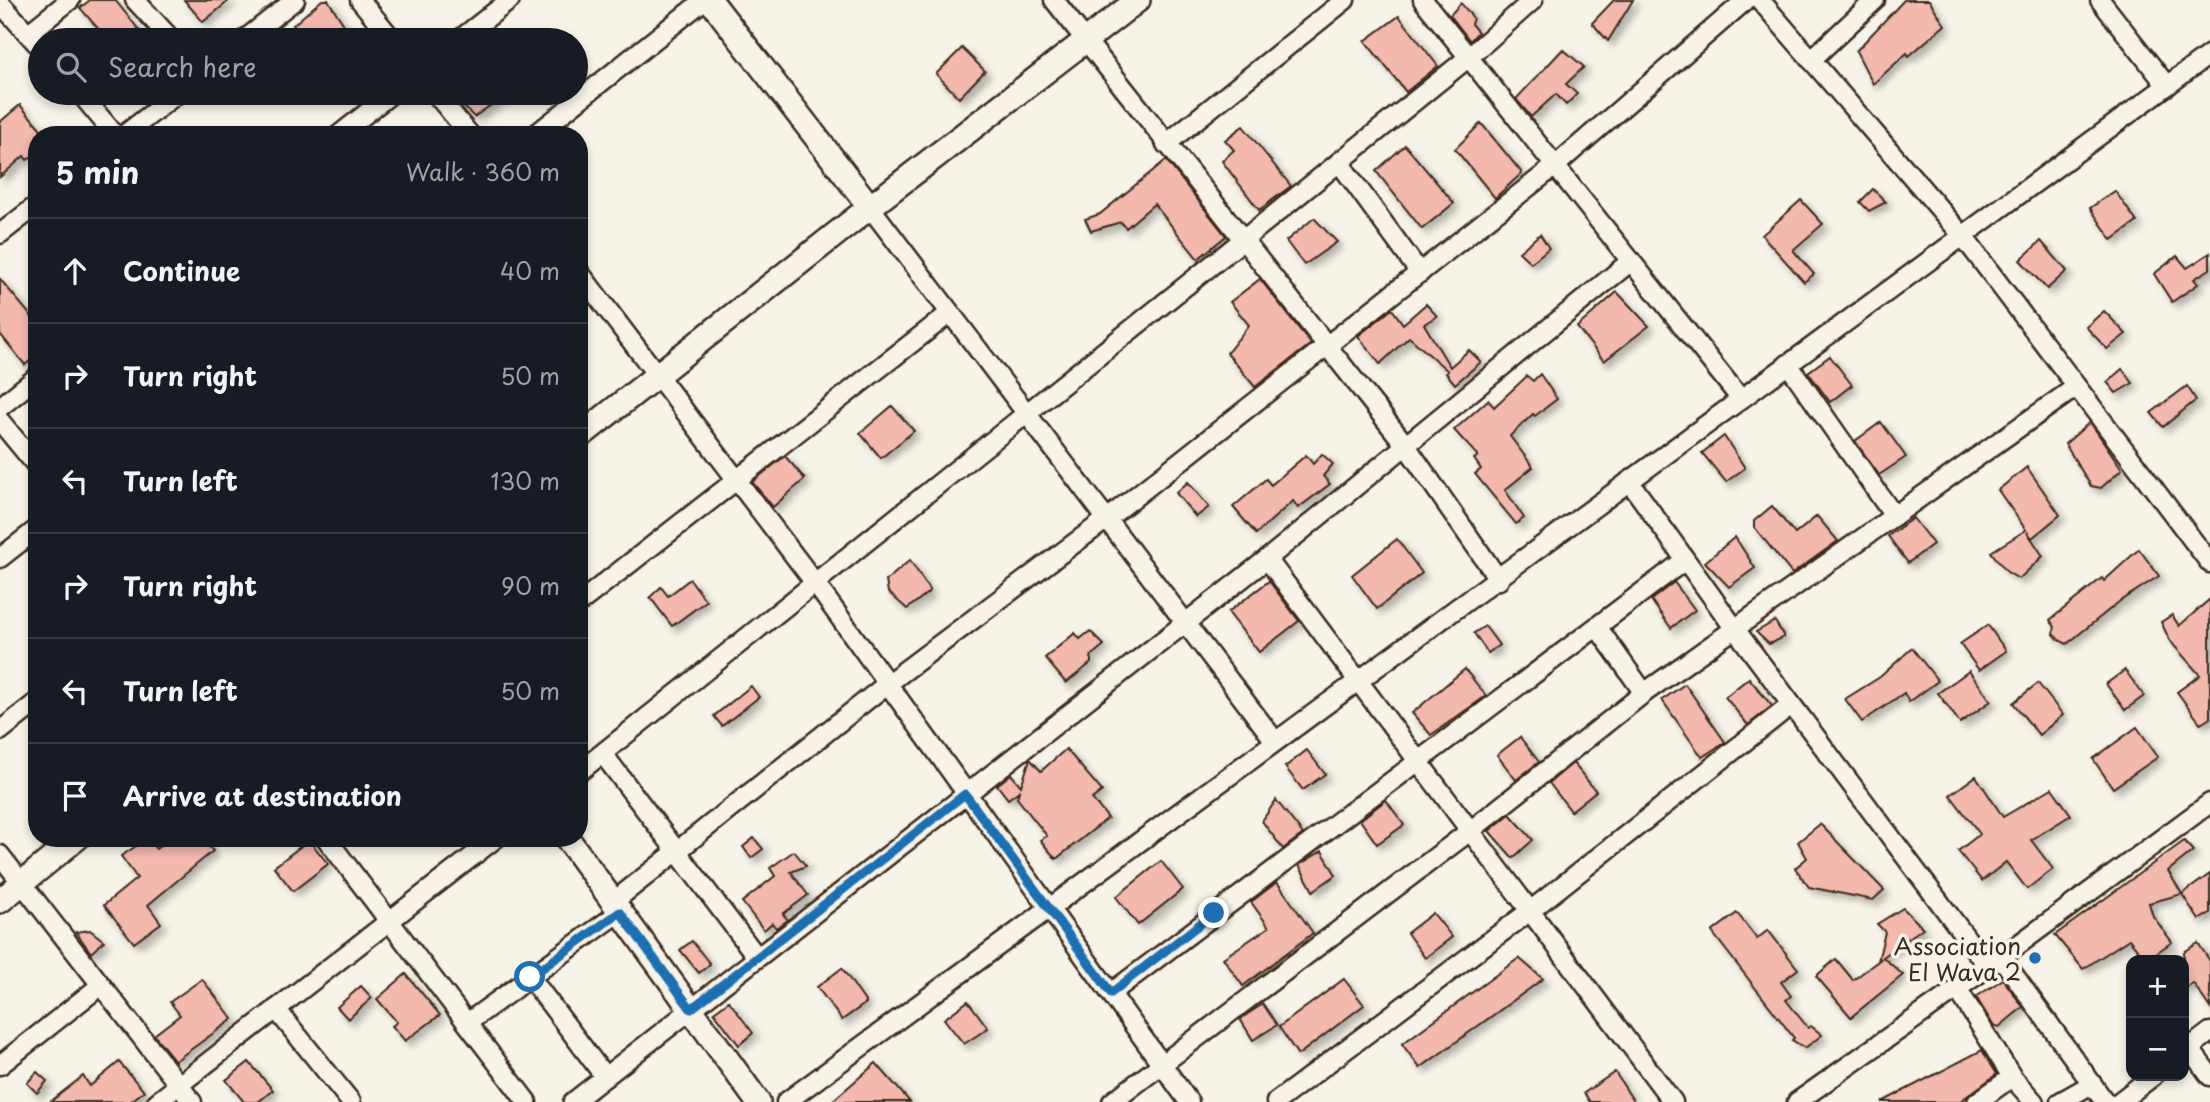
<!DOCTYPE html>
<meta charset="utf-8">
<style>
:root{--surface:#171b24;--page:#242831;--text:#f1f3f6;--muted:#9ea1a6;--line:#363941}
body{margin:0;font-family:"Playpen Sans",sans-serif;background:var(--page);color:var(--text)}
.controls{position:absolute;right:21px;bottom:21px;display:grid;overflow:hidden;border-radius:14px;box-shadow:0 4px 10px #0003}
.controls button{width:63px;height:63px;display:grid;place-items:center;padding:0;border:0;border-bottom:2px solid var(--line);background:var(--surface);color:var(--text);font:35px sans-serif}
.stop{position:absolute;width:21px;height:21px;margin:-16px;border:5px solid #1f6fb2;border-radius:50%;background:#fff}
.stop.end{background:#1f6fb2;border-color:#fff;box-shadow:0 2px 7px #0008}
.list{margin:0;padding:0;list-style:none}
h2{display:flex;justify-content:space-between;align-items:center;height:91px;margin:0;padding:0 28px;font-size:30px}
h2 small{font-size:23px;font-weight:400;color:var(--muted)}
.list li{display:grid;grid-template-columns:46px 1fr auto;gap:21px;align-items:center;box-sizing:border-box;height:105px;padding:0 28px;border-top:2px solid var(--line)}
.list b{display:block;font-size:26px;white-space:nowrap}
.list em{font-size:23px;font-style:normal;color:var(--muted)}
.icon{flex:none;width:38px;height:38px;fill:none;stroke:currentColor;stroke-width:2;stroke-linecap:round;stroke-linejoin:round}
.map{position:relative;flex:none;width:2210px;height:1102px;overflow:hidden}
.search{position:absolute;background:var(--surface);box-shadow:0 4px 10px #0003;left:28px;top:28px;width:560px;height:77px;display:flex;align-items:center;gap:18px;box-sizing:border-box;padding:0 24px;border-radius:38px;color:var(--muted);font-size:26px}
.panel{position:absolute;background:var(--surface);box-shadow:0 4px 10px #0003;left:28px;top:126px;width:560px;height:721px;border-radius:28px}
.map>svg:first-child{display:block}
.building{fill:#f3b8ae;stroke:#3b2a1e;stroke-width:2;filter:url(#shadow)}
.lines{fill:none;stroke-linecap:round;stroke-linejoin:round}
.minor-casing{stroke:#3b2a1e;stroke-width:23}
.tertiary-casing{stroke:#3b2a1e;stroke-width:28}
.minor{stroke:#f7f3e8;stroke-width:18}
.tertiary{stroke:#f7f3e8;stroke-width:23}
.route{stroke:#1f6fb2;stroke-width:9}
.poi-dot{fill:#1f6fb2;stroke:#f7f3e8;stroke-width:2.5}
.labels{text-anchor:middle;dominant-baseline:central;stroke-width:7;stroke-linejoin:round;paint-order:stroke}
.poi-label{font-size:23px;fill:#3b2a1e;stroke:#f7f3e8;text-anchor:end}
</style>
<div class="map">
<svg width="2210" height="1102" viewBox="0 0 2210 1102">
<defs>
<filter id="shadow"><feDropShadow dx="5" dy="5" stdDeviation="3.5" flood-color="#0004"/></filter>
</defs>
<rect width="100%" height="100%" fill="#f7f3e8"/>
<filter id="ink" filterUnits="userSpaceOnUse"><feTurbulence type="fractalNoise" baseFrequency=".0143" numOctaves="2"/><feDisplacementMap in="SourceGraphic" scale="14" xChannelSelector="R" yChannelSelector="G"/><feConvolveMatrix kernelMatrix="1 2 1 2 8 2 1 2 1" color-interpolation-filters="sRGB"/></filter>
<g filter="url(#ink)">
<g class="building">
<polygon points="90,0 115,0 147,40 108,40 80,8"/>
<polygon points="184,0 230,0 203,22"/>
<polygon points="322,0 328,0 346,28 329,40 308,40 293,25"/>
<polygon points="1614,0 1633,0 1608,41 1592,23"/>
<polygon points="1904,0 1929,0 1945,25 1909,56 1907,53 1873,84 1856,51"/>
<polygon points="1461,3 1473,18 1471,24 1478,32 1470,41 1450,15"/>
<polygon points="1399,16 1438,66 1406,92 1365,41"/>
<polygon points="962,48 985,71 959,98 936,74"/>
<polygon points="1563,49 1584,67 1566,84 1577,94 1566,105 1556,94 1531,117 1516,99"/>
<polygon points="450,93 508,93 474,117"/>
<polygon points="20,105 46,135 37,135 37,152 27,160 24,156 0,177 0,122"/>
<polygon points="1481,123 1522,173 1495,198 1455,149"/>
<polygon points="1243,126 1291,186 1259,210 1222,161 1234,150 1225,140"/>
<polygon points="1405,145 1454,203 1422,229 1376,171"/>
<polygon points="1166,160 1226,236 1198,259 1154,204 1126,228 1121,222 1091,231 1085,219 1100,214"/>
<polygon points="1873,189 1886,202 1869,211 1860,202"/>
<polygon points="2115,191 2137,222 2112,240 2090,208"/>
<polygon points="1801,200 1823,224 1793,250 1814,274 1804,282 1762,235"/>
<polygon points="1314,218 1337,242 1304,265 1286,241"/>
<polygon points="1540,234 1549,248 1531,263 1519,252"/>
<polygon points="2041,241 2067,271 2047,289 2020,260"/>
<polygon points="2210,253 2210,269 2194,279 2198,284 2172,302 2154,274 2177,256 2187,268"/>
<polygon points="0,279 37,323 37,355 25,365 0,334"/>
<polygon points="1260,279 1311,344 1255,387 1227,353 1249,325 1230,302"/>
<polygon points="1617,292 1649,326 1604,361 1577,327"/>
<polygon points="1426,304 1437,316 1424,324 1450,367 1469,350 1481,362 1455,384 1446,373 1448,371 1409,337 1380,364 1358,336 1392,309 1403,324"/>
<polygon points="2104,311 2126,334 2107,349 2086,327"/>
<polygon points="1830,356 1852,385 1830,402 1808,372"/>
<polygon points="2122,369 2133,383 2116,393 2107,382"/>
<polygon points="1540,374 1557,399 1535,416 1533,414 1510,436 1533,467 1505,490 1524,518 1516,524 1475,474 1481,469 1474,459 1478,456 1454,430 1488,400 1494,407 1527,376 1533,381"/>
<polygon points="2187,386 2196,400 2163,427 2151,413"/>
<polygon points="892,406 914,431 881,458 860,433"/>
<polygon points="1881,422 1906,457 1879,475 1855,441"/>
<polygon points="2090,422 2122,469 2101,488 2091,486 2065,444"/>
<polygon points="1724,436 1745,468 1726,482 1702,453"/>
<polygon points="1322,454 1333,464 1323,476 1330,484 1298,508 1293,501 1256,534 1233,507 1266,479 1271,485 1306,455 1313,464"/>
<polygon points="785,456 805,479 773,507 752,482"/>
<polygon points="2027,467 2060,515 2032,538 2027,532 2043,556 2019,579 2007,572 1991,552 2026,530 1998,490"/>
<polygon points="1188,482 1209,507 1196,517 1176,493"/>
<polygon points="1772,506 1795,534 1817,516 1838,541 1792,574 1754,527 1754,521"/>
<polygon points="1913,518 1933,544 1908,563 1888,536"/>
<polygon points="1735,537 1755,568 1729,587 1705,562"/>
<polygon points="1397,539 1422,573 1377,609 1352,575"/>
<polygon points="2139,549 2159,576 2120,601 2067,644 2059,640 2053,633 2055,627 2050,620 2102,578 2104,581"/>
<polygon points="910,560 930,591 907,609 888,592 886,581"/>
<polygon points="690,579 706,601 672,626 650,597 661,587 668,596"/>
<polygon points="1269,581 1299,621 1259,652 1228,612"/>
<polygon points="1674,582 1695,610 1671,628 1651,600"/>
<polygon points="2210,599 2210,718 2201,724 2177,692 2200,675 2170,641 2161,622 2172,615 2179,626"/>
<polygon points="1775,621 1784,637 1769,644 1756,632"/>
<polygon points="1988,625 2006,651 1979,670 1960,644"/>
<polygon points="1485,626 1499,645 1488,653 1474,633"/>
<polygon points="1090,631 1104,645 1091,656 1091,663 1066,683 1045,658 1075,633 1080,639"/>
<polygon points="1912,648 1938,681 1909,702 1904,693 1862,722 1845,699 1880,677"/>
<polygon points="1465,669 1486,696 1431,735 1412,713"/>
<polygon points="2125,670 2144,696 2125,710 2106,684"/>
<polygon points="1969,671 1991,701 1960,723 1938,693"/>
<polygon points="1749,678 1772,706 1748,725 1725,697"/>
<polygon points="2038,683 2063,715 2039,735 2013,703"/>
<polygon points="1685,684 1725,742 1702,757 1662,700"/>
<polygon points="751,686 759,697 722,726 714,716"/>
<polygon points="2137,727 2158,757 2113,788 2093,759"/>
<polygon points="1520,737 1539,762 1516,780 1497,755"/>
<polygon points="1066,749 1102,791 1092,799 1108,818 1056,859 1040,840 1047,836 1017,798 1019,791 1008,799 997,785 1011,774 1021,786 1030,759 1041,771"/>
<polygon points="1307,750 1325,774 1303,790 1285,767"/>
<polygon points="1573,763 1596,791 1571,811 1549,783"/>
<polygon points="1976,776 2003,817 2052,788 2071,815 2031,840 2053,869 2027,889 2006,862 1982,881 1958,851 1980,834 1950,795"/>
<polygon points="1276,800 1303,834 1283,849 1262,821"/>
<polygon points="1386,800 1404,825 1377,844 1360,820"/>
<polygon points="1510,814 1533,840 1513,858 1489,831"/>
<polygon points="1820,824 1884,890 1873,900 1809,887 1795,868 1807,858 1798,842"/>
<polygon points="171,838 202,838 213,851 148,905 161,923 134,943 104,905 137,878 121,856 147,839 156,849"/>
<polygon points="754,838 763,849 751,858 743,847"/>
<polygon points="309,840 328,864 293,891 274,867"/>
<polygon points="2184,841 2193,851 2168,871 2182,894 2149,903 2153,916 2172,942 2146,960 2129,939 2083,969 2055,935"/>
<polygon points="794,851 806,866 791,872 808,895 783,914 788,920 776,928 772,923 764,930 742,902 775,876 770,868"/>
<polygon points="1322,851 1336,875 1313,891 1299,865"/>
<polygon points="1161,861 1183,889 1138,925 1116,897"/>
<polygon points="2210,874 2210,913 2199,920 2182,894"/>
<polygon points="1277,882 1313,933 1243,986 1223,958 1269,927 1251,902"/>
<polygon points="1903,908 1923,928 1883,957 1903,975 1851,1017 1816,976 1836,959 1853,980 1882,958 1878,961 1885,932 1877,924"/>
<polygon points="1433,913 1452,937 1425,958 1407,933"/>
<polygon points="1737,913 1757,939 1768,930 1798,969 1781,982 1791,996 1786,1000 1808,1028 1811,1026 1822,1035 1805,1048 1792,1040 1794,1038 1712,932"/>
<polygon points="90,930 104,941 91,953 76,932"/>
<polygon points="692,941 710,964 699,973 680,950"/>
<polygon points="2198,943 2210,961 2210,1008 2193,983 2184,990 2184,952"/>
<polygon points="1519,958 1543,979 1420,1068 1402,1044"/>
<polygon points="842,968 866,1003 842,1020 817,987"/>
<polygon points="406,974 440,1015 405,1041 392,1026 397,1022 377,999"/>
<polygon points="202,979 233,1019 175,1061 154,1035 180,1015 170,1002"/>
<polygon points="1344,979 1364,1005 1298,1055 1279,1027"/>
<polygon points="2003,979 2023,1007 1999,1027 1993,1025 1976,997"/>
<polygon points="361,986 372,998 348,1019 337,1007"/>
<polygon points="729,1001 753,1033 739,1045 714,1012"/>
<polygon points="968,1001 988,1028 964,1044 944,1019"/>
<polygon points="1263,1004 1277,1025 1253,1040 1240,1019"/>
<polygon points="1982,1050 1997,1074 1959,1102 1882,1102"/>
<polygon points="119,1062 144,1091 130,1102 50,1102 83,1076 90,1086"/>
<polygon points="249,1062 273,1090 258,1102 244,1102 226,1080"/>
<polygon points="876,1063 910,1102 831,1102"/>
<polygon points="37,1072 47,1081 37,1093 27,1083"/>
<polygon points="1615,1072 1634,1102 1590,1102 1584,1093"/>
</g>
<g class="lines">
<defs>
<g id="minor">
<polyline points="135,0 172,40"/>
<polyline points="360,0 393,40"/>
<polyline points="1054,0 1407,447 1499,580"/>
<polyline points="1423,0 1740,398"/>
<polyline points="1760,0 1962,235 2210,563"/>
<polyline points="2100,0 2167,86"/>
<polyline points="0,3 40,47"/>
<polyline points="29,33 70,0"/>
<polyline points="244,40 295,0"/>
<polyline points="459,40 510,0"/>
<polyline points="1811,60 1875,0"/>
<polyline points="80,93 115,135"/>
<polyline points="435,93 470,135"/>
<polyline points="124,135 178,93"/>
<polyline points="339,135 392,93"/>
<polyline points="535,135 704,0"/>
<polyline points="1166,144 1345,0"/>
<polyline points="1339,162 1420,273"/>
<polyline points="870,207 1275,741"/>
<polyline points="0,234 37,205"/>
<polyline points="579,272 815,583 1189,1102"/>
<polyline points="1788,364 1894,516"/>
<polyline points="0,407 37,377"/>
<polyline points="0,421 37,466"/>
<polyline points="1629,481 1735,629 1988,967"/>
<polyline points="0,558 37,529"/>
<polyline points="1267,559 1673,1102"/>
<polyline points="579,603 950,313"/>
<polyline points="1598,628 1644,693"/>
<polyline points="0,731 37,702"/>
<polyline points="603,754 757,957"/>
<polyline points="579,772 1243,240 1469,57 1533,0"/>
<polyline points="326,838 527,1102"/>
<polyline points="0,855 192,1102"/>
<polyline points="613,902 887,684 1108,518 1555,166 1746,0"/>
<polyline points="2001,957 2105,1102"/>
<polyline points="530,977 605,1077"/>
<polyline points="1957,988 2012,1077 2034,1102"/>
<polyline points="1111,993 1685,560"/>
<polyline points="276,1009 351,1102"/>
<polyline points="467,1023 620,912"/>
<polyline points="2189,1048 2210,1076"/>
<polyline points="2184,1052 2210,1032"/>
<polyline points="0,1065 100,986"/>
<polyline points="157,1102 496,838"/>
<polyline points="573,1102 1267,559 1631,261"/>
<polyline points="786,1102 2210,54"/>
<polyline points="1112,1102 1470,831 1644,693 2076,387"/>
<polyline points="1276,1102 1530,911 1791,705"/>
<polyline points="1797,1102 1988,967 2210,803"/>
<polyline points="1977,1102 2012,1077"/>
<polyline points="2060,1102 2092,1084"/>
<polyline points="2119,1102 2153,1076"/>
</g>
<g id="tertiary">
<polyline points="710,0 870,207"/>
<polyline points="579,437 870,207 1138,0"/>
<polyline points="567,838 758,1102"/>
<polyline points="0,901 77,838"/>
</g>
</defs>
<use href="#minor" class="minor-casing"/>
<use href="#tertiary" class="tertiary-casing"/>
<use href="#minor" class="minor"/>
<use href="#tertiary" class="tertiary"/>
</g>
</g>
<g class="lines" filter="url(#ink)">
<polyline class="route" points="530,977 620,912 691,1009 965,794 1111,993 1214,913"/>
</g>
<circle class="poi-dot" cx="2035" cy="958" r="7"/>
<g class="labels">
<g class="poi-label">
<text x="2021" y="945">Association<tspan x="2021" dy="26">El Wava 2</tspan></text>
</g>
</g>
</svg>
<div class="controls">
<button>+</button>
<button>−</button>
</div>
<div class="stop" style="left:530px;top:977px"></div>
<div class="stop end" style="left:1214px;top:913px"></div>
<div class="search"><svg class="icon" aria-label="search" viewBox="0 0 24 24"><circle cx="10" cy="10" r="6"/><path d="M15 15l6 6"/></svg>Search here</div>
<section class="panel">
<h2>5 min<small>Walk · 360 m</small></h2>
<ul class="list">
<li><svg class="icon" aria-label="ahead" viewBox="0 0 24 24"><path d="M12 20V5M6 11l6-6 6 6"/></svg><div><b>Continue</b></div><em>40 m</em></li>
<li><svg class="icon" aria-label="right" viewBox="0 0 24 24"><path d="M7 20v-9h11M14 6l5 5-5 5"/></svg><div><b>Turn right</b></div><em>50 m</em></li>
<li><svg class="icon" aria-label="left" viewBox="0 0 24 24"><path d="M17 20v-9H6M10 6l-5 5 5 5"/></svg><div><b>Turn left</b></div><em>130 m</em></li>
<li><svg class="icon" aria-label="right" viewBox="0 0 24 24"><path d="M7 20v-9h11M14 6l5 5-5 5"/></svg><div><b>Turn right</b></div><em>90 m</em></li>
<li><svg class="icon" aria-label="left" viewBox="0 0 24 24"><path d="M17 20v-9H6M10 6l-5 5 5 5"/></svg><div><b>Turn left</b></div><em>50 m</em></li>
<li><svg class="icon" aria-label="arrive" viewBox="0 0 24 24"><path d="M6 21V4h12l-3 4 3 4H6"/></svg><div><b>Arrive at destination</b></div></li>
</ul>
</section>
</div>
